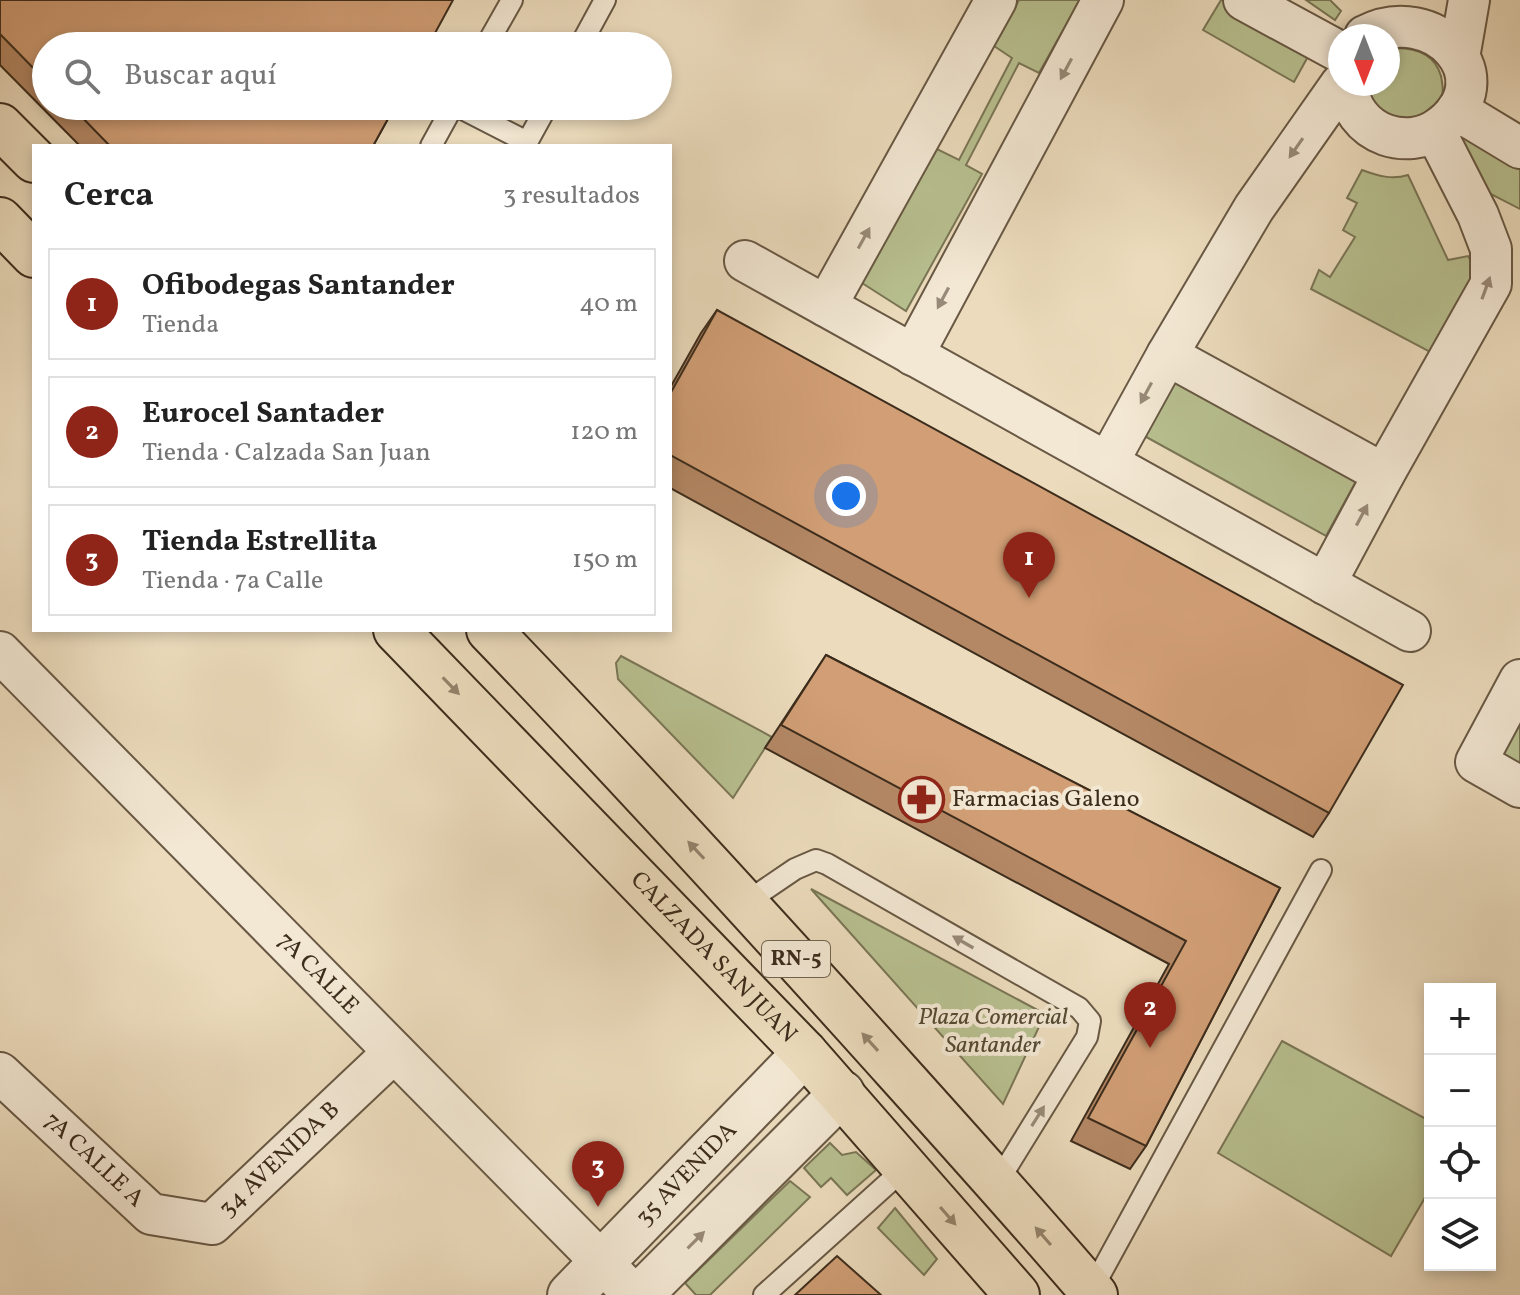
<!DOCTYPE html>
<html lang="es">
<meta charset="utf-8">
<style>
:root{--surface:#fff;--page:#f2f2f2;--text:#222;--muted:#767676;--line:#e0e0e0;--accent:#8f2418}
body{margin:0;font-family:Vollkorn,serif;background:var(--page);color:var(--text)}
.controls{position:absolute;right:24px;bottom:24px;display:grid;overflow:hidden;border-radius:0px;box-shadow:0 4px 12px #0003}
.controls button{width:72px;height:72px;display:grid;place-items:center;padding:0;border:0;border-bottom:2px solid var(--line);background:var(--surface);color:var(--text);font:40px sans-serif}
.compass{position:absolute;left:1328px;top:24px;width:72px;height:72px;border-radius:50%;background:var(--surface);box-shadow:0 4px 12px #0003;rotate:180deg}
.you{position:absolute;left:846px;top:496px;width:28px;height:28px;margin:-20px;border:6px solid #fff;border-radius:50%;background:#1a73e8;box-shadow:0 0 0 12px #1a73e833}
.badge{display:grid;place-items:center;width:52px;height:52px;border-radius:50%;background:var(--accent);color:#fff;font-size:26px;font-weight:700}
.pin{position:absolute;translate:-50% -66px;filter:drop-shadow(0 2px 4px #0008)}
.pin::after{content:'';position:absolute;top:42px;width:28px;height:24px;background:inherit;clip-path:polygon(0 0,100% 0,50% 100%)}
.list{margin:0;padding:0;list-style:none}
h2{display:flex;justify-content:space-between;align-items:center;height:104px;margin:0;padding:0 32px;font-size:34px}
h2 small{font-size:26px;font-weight:400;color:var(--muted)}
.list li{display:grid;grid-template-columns:52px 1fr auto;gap:24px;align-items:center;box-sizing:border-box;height:112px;margin:0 16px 16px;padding:0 16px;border:2px solid var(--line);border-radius:0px}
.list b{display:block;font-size:30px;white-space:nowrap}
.list p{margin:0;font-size:26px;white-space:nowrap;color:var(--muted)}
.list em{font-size:26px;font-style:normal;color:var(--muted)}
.icon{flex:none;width:44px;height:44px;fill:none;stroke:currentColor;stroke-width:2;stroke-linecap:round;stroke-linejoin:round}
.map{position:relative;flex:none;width:1520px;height:1295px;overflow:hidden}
.search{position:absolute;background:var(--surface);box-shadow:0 4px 12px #0003;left:32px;top:32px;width:640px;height:88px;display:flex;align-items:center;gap:20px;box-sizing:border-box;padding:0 28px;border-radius:44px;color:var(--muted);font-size:30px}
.panel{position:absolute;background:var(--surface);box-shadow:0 4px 12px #0003;left:32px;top:144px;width:640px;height:488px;border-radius:0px}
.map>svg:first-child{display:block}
.green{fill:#b8c090;stroke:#7a7656;stroke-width:2}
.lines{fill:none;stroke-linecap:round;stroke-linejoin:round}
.service-casing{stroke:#685844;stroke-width:24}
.minor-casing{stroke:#685844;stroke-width:44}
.tertiary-casing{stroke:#685844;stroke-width:48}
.primary-casing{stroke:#3c2c1c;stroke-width:48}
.service{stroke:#f3e8d4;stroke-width:20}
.minor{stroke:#f3e8d4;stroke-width:40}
.tertiary{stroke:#f3e8d4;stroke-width:44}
.primary{stroke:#ecdcbd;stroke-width:44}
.wall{fill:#b48865;stroke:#3c2c1c;stroke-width:2}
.building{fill:#d19e75;stroke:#3c2c1c;stroke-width:2}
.oneway{fill:#988a78}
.oneway2{fill:#94846c}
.labels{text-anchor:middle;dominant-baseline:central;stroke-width:8;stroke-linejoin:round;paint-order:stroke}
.shield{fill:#f3e8d4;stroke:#736453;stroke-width:2}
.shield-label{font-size:22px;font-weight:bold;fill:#3c2c1c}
.poi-label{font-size:24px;fill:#3c2c1c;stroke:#f3e8d4;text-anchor:start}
.street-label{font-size:24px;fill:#3c2c1c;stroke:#f3e8d4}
.park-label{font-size:24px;font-style:italic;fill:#554a33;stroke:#f3e8d4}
</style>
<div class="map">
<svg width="1520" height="1295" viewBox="0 0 1520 1295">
<rect width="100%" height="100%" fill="#ecdcbd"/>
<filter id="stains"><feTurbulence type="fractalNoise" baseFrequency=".0025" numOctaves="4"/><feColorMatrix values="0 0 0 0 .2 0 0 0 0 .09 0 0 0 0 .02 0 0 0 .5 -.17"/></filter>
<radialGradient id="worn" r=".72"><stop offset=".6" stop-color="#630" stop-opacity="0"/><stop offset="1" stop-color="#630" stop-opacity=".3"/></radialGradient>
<g class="green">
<polygon points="1019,0 1080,0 1039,73 1019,63 966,165 982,174 906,311 862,283 935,148 959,160 1012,58 994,46"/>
<polygon points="1221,0 1225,0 1311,51 1294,82 1203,30"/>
<polygon points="1306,0 1330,0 1341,11 1335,20"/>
<path d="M 1396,48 C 1417,48 1435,55 1441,76 C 1442,82 1444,90 1442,95 C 1438,105 1423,116 1416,124 L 1380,118 L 1365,84 L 1388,84 L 1388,51 Z"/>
<polygon points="1473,132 1520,162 1520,209 1483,190 1459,142"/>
<path d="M 1362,170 C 1378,176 1392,180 1408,175 L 1448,260 L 1468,256 L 1476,270 L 1432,353 L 1311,289 L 1319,270 L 1330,277 L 1355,237 L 1343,230 L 1357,203 L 1347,198 Z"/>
<polygon points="1171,372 1360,474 1326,536 1139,433"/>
<polygon points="621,656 772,737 733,798 618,679 616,663"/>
<polygon points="1520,720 1520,767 1501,756"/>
<polygon points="811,889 1045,1014 1003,1104"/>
<polygon points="1282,1041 1430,1121 1430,1189 1391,1256 1218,1153"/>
<polygon points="830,1143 842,1155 856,1152 876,1170 847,1195 831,1178 821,1187 804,1168"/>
<polygon points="790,1181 810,1197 710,1295 696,1295 685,1283"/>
<polygon points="895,1208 937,1259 924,1275 878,1228"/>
</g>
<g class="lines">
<defs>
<g id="service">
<polyline points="486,46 512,0"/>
<polyline points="580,46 605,0"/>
<polyline points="457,106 527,142"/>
<polyline points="431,146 453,106"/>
<polyline points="525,146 547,106"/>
<polyline points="745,903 795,869 816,860 827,864 1079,1008 1090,1021 1087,1037 997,1183"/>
<polyline points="1091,1291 1321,870"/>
<polyline points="764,1295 906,1167"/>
</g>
<g id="minor">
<polyline points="1244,0 1340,52"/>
<polyline points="1460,52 1469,0"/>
<path d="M 1346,84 C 1350,107 1363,127 1386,135 C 1404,141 1424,139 1439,128 C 1508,78 1433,0 1365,36"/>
<polyline points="1457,110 1520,148"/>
<polyline points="745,261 1410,631"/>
<polyline points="826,306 996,0"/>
<polyline points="913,355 1103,0"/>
<polyline points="1167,355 1384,474"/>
<polyline points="1108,462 1167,355 1254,208 1341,84"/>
<polyline points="1325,584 1384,474 1491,284 1491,249 1478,215 1435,131"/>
<path id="s1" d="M 0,652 L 634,1295"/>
<polyline points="1520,680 1476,762 1520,787"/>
<path id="s2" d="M 0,1073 L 151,1214 L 212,1224 L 394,1052"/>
</g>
<g id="tertiary">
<path id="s3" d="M 570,1295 L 805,1053"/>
<polyline points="640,1295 842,1093"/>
</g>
<g id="primary">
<polyline points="0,126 34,160"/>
<polyline points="0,220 34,255"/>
<path id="s4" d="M 396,630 L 805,1053 L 1017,1295"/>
<path d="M 489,630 C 614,760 736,893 857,1027 C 937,1116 1017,1204 1095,1295"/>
</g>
</defs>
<use href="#service" class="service-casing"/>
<use href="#minor" class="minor-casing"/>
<use href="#tertiary" class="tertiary-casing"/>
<use href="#primary" class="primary-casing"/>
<use href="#service" class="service"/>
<use href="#minor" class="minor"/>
<use href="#tertiary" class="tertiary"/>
<use href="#primary" class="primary"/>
</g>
<g class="wall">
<polygon points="0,0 46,46 46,106 395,106 373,146 80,146 0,65"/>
<polygon points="717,310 1329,813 1313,837 670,488 670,388 701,333"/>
<polygon points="826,655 1280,888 1146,1146 1130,1169 1071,1141 1169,964 765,748"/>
</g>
<g class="building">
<polygon points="0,0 453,0 428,46 46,46 46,81 0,34"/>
<polygon points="71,106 395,106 373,146 110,146"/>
<polygon points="717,310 1403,685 1329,813 670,455 670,394"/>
<polygon points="826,655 1280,888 1146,1146 1088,1118 1186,941 781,725"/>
<polygon points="837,1256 881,1295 795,1295"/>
</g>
<defs><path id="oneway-solid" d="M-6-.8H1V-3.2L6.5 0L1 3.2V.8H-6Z" transform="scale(2)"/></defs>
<g class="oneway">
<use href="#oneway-solid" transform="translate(1066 69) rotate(118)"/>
<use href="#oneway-solid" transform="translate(1296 148) rotate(125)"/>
<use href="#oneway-solid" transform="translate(864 238) rotate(-61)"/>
<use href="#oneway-solid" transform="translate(1486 288) rotate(-70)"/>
<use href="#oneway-solid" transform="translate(943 298) rotate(118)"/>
<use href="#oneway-solid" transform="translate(1146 393) rotate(118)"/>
<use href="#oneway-solid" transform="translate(1362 515) rotate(-62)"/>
<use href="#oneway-solid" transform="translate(963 942) rotate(-150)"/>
<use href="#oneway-solid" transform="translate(1038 1116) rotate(-58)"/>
<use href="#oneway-solid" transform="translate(696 1240) rotate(-45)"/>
</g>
<g class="oneway2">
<use href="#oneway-solid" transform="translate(451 686) rotate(46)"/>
<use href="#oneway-solid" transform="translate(696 850) rotate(-133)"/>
<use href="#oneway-solid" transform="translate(870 1042) rotate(-132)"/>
<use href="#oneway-solid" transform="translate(948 1216) rotate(49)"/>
<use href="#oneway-solid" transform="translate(1043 1236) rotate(-131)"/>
</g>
<defs>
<symbol id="pharmacy-ring" viewBox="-11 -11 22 22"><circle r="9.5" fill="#f3e8d4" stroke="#8f2418" stroke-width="1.5"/><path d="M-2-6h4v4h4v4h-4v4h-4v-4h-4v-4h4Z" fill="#8f2418"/></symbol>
</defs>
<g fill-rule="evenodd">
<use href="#pharmacy-ring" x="896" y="774" width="51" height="51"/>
</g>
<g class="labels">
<rect class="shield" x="762" y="941" width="68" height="36" rx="6"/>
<g class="shield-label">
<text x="796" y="959">RN-5</text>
</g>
<g class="poi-label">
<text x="952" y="800">Farmacias Galeno</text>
</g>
<g class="street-label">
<text stroke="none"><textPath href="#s4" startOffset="456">CALZADA SAN JUAN</textPath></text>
<text stroke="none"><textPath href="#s1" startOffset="452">7A CALLE</textPath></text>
<text stroke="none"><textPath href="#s2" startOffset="362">34 AVENIDA B</textPath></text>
<text stroke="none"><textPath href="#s2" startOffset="128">7A CALLE A</textPath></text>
<text stroke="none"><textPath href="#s3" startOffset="168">35 AVENIDA</textPath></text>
</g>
<g class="park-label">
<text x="993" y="1018">Plaza Comercial<tspan x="993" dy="28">Santander</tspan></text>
</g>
</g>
<rect width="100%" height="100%" filter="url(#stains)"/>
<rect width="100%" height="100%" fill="url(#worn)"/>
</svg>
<div class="controls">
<button>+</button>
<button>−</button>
<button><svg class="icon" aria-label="locate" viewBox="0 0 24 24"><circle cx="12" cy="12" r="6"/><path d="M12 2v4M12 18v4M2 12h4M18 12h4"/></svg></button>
<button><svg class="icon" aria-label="layers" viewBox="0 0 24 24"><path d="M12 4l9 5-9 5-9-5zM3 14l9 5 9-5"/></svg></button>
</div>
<svg class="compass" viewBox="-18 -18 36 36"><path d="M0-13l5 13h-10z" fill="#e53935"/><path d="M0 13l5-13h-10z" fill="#767676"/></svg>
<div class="you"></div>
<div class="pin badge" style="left:1029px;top:598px">1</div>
<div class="pin badge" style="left:1150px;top:1048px">2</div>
<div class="pin badge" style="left:598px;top:1207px">3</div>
<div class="search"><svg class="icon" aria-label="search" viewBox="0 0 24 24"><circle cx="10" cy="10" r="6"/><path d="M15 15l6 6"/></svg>Buscar aquí</div>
<section class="panel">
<h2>Cerca<small>3 resultados</small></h2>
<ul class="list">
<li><span class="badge">1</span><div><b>Ofibodegas Santander</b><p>Tienda</p></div><em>40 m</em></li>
<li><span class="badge">2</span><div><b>Eurocel Santader</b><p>Tienda · Calzada San Juan</p></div><em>120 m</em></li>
<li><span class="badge">3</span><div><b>Tienda Estrellita</b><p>Tienda · 7a Calle</p></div><em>150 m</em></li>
</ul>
</section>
</div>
